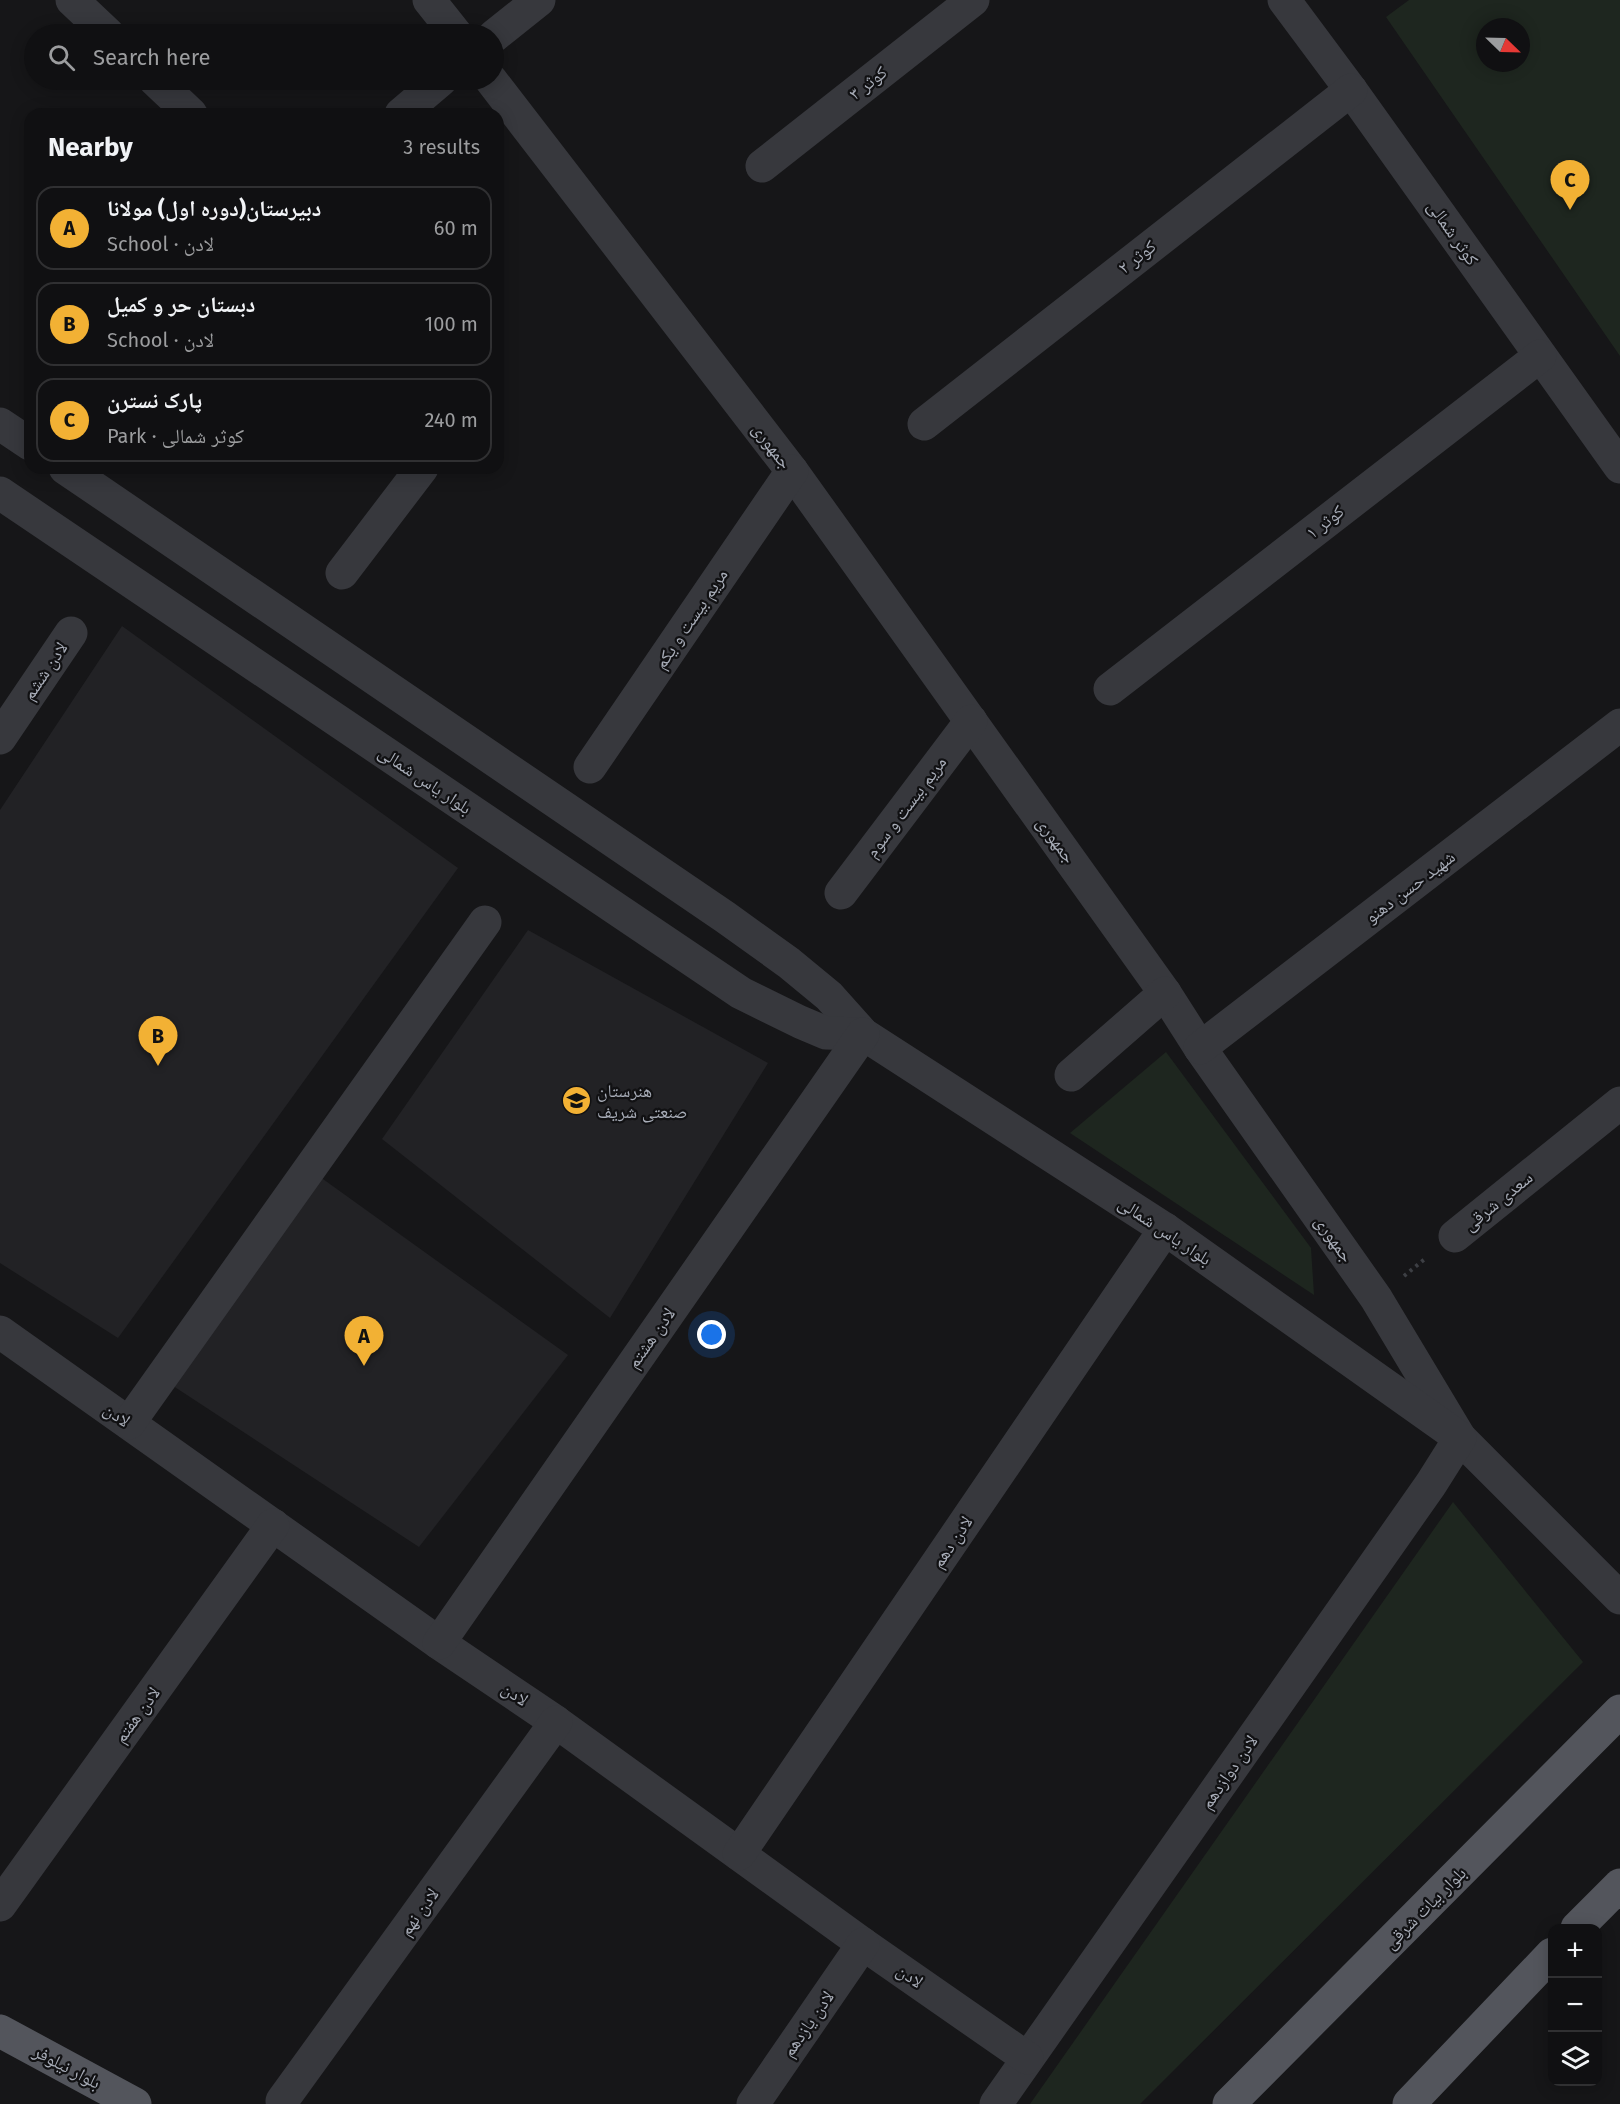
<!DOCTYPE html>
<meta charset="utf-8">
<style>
:root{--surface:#101012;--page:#1e1e20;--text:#f1f3f6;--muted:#9c9d9f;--line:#303032;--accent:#f2b134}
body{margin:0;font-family:"Fira Sans","Noto Naskh Arabic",sans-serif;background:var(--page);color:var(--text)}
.controls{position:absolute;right:18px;bottom:18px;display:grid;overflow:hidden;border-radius:12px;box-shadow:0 3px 15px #0003}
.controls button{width:54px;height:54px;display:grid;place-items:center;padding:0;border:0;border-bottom:2px solid var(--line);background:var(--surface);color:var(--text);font:30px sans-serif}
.compass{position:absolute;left:1476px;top:18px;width:54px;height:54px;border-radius:50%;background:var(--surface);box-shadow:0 3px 15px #0003;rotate:113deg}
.you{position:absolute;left:712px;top:1335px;width:21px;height:21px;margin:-15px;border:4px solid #fff;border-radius:50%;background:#1a73e8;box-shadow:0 0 0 9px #1a73e833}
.badge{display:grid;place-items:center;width:39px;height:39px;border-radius:50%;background:var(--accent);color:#111;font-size:20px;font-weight:700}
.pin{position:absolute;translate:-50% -50px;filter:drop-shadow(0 2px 3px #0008)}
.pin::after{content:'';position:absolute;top:32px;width:21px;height:18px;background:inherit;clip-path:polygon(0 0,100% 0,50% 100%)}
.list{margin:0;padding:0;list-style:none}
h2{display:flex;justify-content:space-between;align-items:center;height:78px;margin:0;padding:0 24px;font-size:26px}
h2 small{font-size:20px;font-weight:400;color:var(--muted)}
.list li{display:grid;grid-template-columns:39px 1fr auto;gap:18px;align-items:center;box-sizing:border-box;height:84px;margin:0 12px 12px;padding:0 12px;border:2px solid var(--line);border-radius:18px}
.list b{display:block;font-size:22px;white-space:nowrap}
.list p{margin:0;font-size:20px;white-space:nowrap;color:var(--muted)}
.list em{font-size:20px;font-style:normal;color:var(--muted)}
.icon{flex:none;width:33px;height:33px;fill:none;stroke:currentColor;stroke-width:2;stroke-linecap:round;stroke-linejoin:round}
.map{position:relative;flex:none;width:1620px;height:2104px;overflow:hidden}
.search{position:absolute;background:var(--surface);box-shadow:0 3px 15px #0003;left:24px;top:24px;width:480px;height:66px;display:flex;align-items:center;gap:15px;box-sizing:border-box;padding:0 21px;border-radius:33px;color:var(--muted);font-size:22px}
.panel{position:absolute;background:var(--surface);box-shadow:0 3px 15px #0003;left:24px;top:108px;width:480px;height:366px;border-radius:18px}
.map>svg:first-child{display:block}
.built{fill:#222225}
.green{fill:#1e261f;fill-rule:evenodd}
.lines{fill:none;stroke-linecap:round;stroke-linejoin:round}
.path{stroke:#3d3f44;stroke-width:4;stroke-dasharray:3 4.5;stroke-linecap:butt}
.minor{stroke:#37383d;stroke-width:33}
.major{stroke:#53555c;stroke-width:33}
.labels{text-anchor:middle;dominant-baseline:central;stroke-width:4.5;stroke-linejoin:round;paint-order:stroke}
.street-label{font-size:18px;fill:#a8adb8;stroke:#111113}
.poi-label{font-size:18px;fill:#a8adb8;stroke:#111113;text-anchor:start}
</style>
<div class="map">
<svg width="1620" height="2104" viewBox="0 0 1620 2104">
<rect width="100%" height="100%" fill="#161618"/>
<g class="built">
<polygon points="122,626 458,868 118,1338 0,1263 0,810"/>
<polygon points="528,930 768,1063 610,1318 382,1139"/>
<polygon points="309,1169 568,1355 419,1547 161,1378"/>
</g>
<g class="green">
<path d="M 1409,0 L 1620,0 L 1620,356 L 1386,17 ZM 1485,27 L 1521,27 L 1521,63 L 1485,63 Z"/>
<polygon points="1166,1052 1311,1248 1314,1295 1070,1133"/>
<polygon points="1453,1502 1583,1662 1140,2104 1030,2104"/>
</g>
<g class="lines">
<polyline class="path" points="1404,1276 1426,1258"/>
<g class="minor">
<polyline points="72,0 108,34"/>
<polyline points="429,0 456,34"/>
<polyline points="1284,0 1351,90 1620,467"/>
<polyline points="494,36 539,0"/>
<polyline points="155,80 191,114"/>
<polyline points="491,80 792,471 1165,993 1200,1048 1376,1298 1460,1438 1620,1598"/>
<polyline points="401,114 441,80"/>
<polyline points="762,166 973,0"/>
<polyline points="0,424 30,444"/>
<polyline points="924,424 1351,90"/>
<polyline points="65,468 725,917 789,963 829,996 863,1034 1165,1229 1460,1438 1431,1484 996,2104"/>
<polyline points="0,493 741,993 800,1022 826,1033 863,1034"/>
<polyline points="342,573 422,468"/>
<polyline points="1110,689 1540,356"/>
<polyline points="0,738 71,633"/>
<polyline points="590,767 792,471"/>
<polyline points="841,893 971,721"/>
<polyline points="1200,1048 1620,725"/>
<polyline points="1071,1075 1165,993"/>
<polyline points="1455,1236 1620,1103"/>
<polyline points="0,1332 439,1643 556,1722 863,1944 1027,2058"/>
<polyline points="129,1423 485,922"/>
<polyline points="439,1643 863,1034"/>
<polyline points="739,1854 1165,1229"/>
<polyline points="0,1905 273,1525"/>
<polyline points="282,2101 556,1722"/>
<polyline points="753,2104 863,1944"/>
</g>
<g class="major">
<polyline points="1577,1928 1620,1885"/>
<polyline points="0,2031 135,2104"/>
<polyline points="1229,2104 1620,1711"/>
<polyline points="1409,2104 1552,1954"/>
</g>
</g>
<defs>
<symbol id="school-disc" viewBox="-11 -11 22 22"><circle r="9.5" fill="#f2b134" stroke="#111113"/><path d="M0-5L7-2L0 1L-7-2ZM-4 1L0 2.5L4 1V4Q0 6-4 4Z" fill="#111"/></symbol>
</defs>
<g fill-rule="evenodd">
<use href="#school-disc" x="560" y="1084" width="33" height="33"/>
</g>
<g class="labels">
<g class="street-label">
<text transform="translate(868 83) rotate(-38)">کوثر ۳</text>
<text transform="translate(1453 233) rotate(55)">کوثر شمالی</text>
<text transform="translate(1137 257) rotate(-38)">کوثر ۲</text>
<text transform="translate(772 446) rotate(53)">جمهوری</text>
<text transform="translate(1325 522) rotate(-38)">کوثر ۱</text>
<text transform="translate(691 619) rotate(-56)">مریم بیست و یکم</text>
<text transform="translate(45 671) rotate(-56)">لادن ششم</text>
<text transform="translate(425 780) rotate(34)">بلوار یاس شمالی</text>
<text transform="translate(906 807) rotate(-53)">مریم بیست و سوم</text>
<text transform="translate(1056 840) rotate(54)">جمهوری</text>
<text transform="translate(1410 887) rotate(-37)">شهید حسن دهنو</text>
<text transform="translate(1498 1201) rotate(-39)">سعدی شرقی</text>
<text transform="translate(1165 1231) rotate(34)">بلوار یاس شمالی</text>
<text transform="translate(1334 1239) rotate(55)">جمهوری</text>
<text transform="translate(651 1338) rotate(-55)">لادن هشتم</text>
<text transform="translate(117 1415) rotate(35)">لادن</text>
<text transform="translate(952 1542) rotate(-56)">لادن دهم</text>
<text transform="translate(515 1694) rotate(34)">لادن</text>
<text transform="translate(137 1715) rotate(-54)">لادن هفتم</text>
<text transform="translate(1229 1772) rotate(-55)">لادن دوازدهم</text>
<text transform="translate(1425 1908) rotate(-45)">بلوار بیات شرقی</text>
<text transform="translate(419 1912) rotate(-54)">لادن نهم</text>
<text transform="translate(910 1976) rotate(35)">لادن</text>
<text transform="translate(808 2024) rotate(-55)">لادن یازدهم</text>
<text transform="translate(67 2067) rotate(28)">بلوار نیلوفر</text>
</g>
<g class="poi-label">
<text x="597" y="1091">هنرستان<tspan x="597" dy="21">صنعتی شریف</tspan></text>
</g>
</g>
</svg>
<div class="controls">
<button>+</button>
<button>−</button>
<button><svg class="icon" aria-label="layers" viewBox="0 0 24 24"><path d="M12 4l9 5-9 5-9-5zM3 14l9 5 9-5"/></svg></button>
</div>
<svg class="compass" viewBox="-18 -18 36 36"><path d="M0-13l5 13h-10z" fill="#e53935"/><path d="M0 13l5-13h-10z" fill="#9c9d9f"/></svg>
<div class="you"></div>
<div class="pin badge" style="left:364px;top:1366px">A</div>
<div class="pin badge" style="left:158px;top:1066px">B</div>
<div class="pin badge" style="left:1570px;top:210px">C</div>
<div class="search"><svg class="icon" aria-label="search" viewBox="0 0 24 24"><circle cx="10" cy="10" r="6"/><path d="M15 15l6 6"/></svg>Search here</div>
<section class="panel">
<h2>Nearby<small>3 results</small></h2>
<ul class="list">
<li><span class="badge">A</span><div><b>دبیرستان(دوره اول) مولانا</b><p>School · لادن</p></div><em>60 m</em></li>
<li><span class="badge">B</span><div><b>دبستان حر و کمیل</b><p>School · لادن</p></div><em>100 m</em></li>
<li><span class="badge">C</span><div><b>پارک نسترن</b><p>Park · کوثر شمالی</p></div><em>240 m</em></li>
</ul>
</section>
</div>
